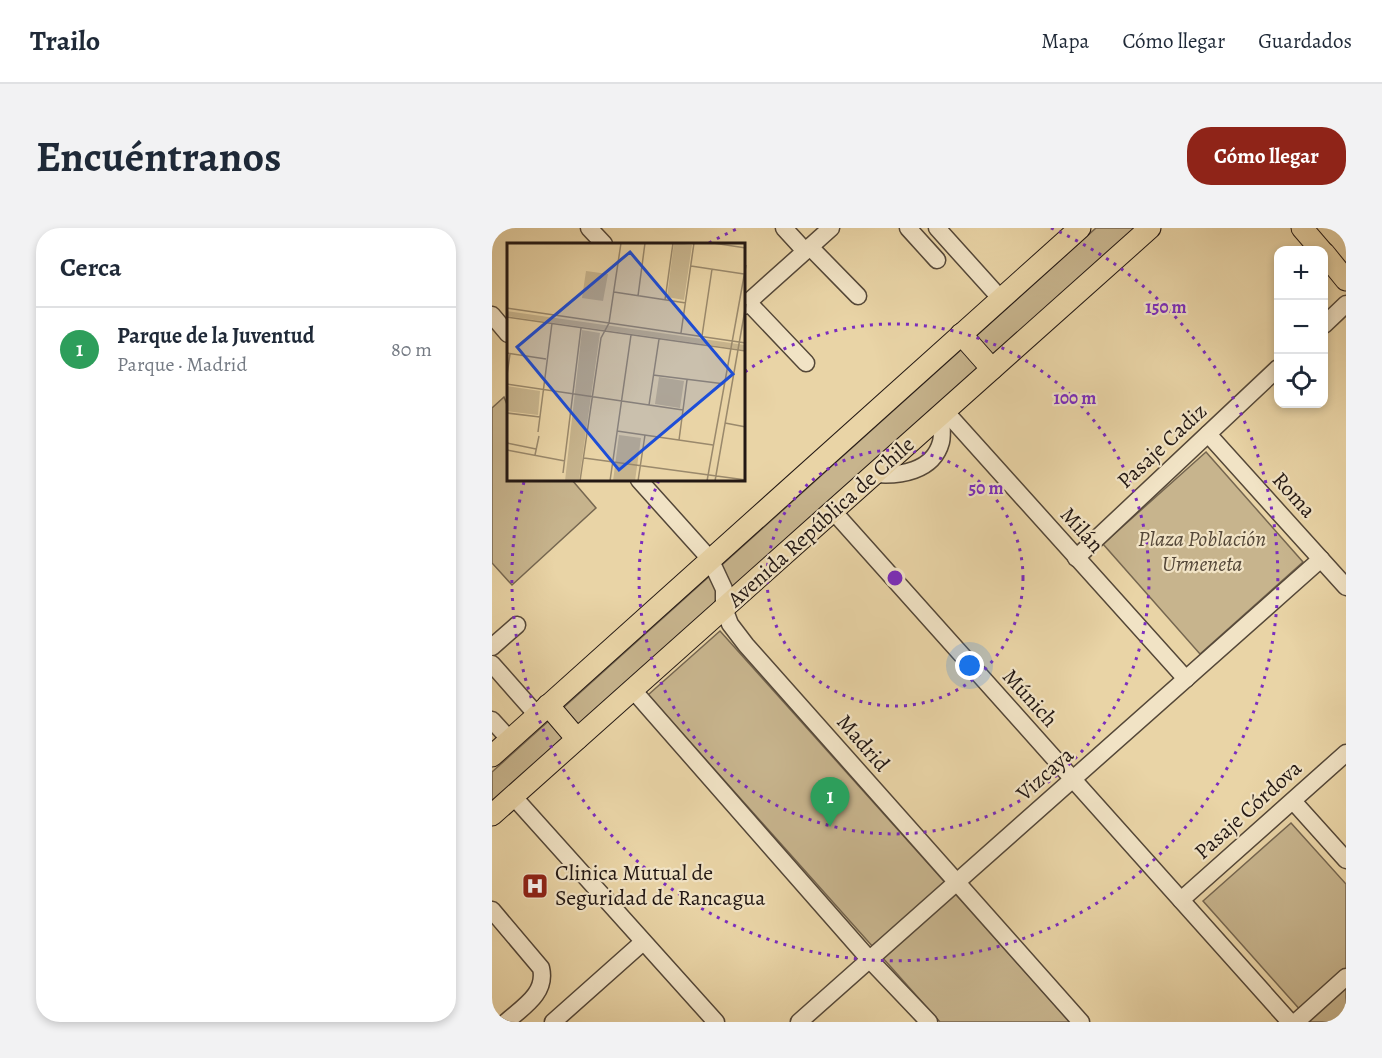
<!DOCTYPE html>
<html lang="es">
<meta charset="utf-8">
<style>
:root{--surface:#fff;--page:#f2f2f3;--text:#1f2937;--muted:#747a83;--line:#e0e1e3;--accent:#8f2418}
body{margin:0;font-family:Alegreya,serif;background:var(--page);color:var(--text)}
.controls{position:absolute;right:18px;top:18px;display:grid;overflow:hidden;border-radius:12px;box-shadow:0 3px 9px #0003}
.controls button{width:54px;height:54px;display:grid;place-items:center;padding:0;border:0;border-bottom:2px solid var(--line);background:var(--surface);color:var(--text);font:30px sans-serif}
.you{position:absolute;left:478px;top:438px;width:21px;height:21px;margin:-15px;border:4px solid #fff;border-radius:50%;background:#1a73e8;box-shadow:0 0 0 9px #1a73e833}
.badge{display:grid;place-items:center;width:39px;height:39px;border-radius:50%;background:var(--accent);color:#fff;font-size:20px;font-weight:700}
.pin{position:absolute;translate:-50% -50px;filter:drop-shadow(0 2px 3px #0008)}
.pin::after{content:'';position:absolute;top:32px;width:21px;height:18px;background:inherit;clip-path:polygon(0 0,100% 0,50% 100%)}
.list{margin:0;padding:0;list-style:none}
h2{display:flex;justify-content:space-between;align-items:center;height:78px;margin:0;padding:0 24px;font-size:26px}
h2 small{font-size:20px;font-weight:400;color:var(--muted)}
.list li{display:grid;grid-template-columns:39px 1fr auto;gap:18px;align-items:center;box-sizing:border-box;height:84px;padding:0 24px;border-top:2px solid var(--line)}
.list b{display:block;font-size:22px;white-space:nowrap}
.list p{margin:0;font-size:20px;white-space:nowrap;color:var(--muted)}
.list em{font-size:20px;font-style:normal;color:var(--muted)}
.icon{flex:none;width:33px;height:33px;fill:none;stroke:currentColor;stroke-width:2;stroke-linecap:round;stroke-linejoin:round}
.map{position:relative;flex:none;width:854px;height:794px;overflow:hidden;border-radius:24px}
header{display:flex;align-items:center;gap:36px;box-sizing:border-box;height:84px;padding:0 30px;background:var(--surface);border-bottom:2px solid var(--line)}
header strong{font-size:28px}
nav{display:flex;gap:33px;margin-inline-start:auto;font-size:21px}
.intro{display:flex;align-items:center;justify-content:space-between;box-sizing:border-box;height:144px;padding:0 36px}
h1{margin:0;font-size:42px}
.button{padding:15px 27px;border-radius:24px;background:var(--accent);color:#fff;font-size:21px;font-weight:700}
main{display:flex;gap:36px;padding:0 36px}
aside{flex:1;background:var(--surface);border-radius:24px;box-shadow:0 3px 9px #0003}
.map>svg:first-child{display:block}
.green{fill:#c7b48d;stroke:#756650;stroke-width:1.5}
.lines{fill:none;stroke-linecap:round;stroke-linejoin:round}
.minor-casing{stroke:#544738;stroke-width:19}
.major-casing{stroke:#231814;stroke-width:23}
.minor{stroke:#f1e3c5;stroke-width:16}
.major{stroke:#e9d4a6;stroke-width:21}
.ring{fill:none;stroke:#7b2cbf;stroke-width:3;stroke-dasharray:3 6}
.labels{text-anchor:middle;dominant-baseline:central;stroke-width:4.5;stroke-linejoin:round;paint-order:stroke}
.street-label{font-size:22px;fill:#231814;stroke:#f1e3c5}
.park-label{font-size:22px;font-style:italic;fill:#544738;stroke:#f1e3c5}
.poi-label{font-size:22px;fill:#231814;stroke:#f1e3c5;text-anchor:start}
.inset-road{fill:none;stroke:#9a896c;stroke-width:1.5}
.view{fill:#1d4ed8;fill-opacity:0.15;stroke:#1d4ed8;stroke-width:3}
.inset-edge{fill:none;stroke:#231814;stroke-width:3}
.centre{fill:#7b2cbf;stroke:#f1e3c5;stroke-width:3}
.ring-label{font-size:18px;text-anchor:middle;font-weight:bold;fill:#7b2cbf;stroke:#f1e3c5;stroke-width:4.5;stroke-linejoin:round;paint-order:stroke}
</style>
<header>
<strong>Trailo</strong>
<nav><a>Mapa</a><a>Cómo llegar</a><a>Guardados</a></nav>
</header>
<div class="intro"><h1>Encuéntranos</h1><a class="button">Cómo llegar</a></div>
<main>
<aside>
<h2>Cerca<small></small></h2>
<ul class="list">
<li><span class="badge" style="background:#2e9e5b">1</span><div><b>Parque de la Juventud</b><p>Parque · Madrid</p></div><em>80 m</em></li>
</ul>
</aside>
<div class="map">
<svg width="854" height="794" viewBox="0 0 854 794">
<rect width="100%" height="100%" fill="#e9d4a6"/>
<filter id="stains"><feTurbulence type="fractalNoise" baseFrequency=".00333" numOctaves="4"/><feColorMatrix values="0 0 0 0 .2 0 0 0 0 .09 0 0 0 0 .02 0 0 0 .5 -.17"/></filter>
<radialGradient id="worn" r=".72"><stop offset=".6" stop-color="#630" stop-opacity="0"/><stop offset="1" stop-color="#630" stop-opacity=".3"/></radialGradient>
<g class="green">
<polygon points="604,0 645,0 0,578 0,544"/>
<polygon points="12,169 16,179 16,252 80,252 104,280 20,357 0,335 0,180"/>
<polygon points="714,224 811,334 708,426 611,316"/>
<polygon points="228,403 578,794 448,794 156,467"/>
<polygon points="799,595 854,656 854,794 819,794 711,673"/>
</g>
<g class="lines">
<defs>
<g id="minor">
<polyline points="97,0 112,16"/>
<polyline points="292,0 313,23"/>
<polyline points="416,0 445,32"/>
<polyline points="445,0 509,71"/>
<polyline points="318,19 366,68"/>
<polyline points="256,74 314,135"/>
<polyline points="252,78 339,0"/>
<polyline points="0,87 16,106"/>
<polyline points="832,97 854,76"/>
<polyline points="453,183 694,451"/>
<polyline points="716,206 854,359"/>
<path d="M 383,246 C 407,248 441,244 449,214 C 451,206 449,195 449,186"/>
<polyline points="147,252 218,331 232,361 232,380 238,396 254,417 589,794"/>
<polyline points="341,283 798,794"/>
<polyline points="584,330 786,140"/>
<polyline points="0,419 25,397"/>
<polyline points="0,436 45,487"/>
<polyline points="141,462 377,731 437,794"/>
<polyline points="0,492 18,512"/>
<polyline points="21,568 224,794"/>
<polyline points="801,573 854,632"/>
<polyline points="689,672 854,525"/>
<path d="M 0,682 L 49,740 C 55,765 31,779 14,794"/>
<polyline points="61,794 151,714"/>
<polyline points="307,794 829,331"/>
<polyline points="804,794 854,749"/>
</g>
<g id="major">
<polyline points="810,0 829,22"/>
<polyline points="832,25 854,52"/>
<polyline points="469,106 500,141"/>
<polyline points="56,477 85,511"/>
<polyline points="0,528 588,0"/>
<polyline points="0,587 658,0"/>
</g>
</defs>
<use href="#minor" class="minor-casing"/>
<use href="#major" class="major-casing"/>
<use href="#minor" class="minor"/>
<use href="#major" class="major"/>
</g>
<g class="ring">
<circle cx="403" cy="350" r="128"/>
<path d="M253 144A255 255 0 1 1 167 252"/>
<path d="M217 15A383 383 0 0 1 247 0M559 0A383 383 0 1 1 32 254"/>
</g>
<defs>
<symbol id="hospital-square" viewBox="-11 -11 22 22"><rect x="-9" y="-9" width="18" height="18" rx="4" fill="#8f2418" stroke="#f1e3c5"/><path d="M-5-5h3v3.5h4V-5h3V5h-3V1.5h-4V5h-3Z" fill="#fff"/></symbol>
</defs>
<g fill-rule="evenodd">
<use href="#hospital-square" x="28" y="643" width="30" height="30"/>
</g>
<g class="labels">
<g class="street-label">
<text transform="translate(670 218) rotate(-43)">Pasaje Cadiz</text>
<text transform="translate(802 267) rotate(48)">Roma</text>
<text transform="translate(329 294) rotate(-42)">Avenida República de Chile</text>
<text transform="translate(590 302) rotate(48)">Milán</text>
<text transform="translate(538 470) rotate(48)">Múnich</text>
<text transform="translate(371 515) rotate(49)">Madrid</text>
<text transform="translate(553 546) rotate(-42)">Vizcaya</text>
<text transform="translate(756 582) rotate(-42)">Pasaje Córdova</text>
</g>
<g class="park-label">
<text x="710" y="311">Plaza Población<tspan x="710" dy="25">Urmeneta</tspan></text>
</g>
<g class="poi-label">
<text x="63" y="645">Clinica Mutual de<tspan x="63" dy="25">Seguridad de Rancagua</tspan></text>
</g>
</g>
<g transform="translate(15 15)">
<rect width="238" height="238" fill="#e9d4a6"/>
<path d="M 167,0 L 185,2 L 177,57 L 160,54 ZM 79,28 L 101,31 L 96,58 L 75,55 ZM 0,68 L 238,102 L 238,107 L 0,73 ZM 75,87 L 93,90 L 72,238 L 58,238 ZM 152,134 L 177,138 L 173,165 L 148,161 ZM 0,143 L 33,148 L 31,172 L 0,168 ZM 112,192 L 134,195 L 128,238 L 106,238 Z" fill="#c7b48d"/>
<path class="inset-road" d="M 206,0 L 239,5M 184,23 L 237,31M 107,49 L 179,60M 131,53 L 138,0M 158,57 L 166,0M 0,65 L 239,100M 0,74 L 239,108M 174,90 L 187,0M 195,93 L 205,26M 0,110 L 39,116M 0,132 L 3,111M 146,132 L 218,141M 0,141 L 176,167M 142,162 L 152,96M 0,170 L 33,174M 218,180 L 239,184M 110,188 L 206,202M 31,189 L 45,80M 172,197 L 180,137M 0,200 L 29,206M 0,207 L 58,218M 28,212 L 32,193M 77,215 L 239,237M 56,230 L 74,85M 73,238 L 94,95 L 102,80 L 114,0M 103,238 L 124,92M 131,238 L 138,192M 200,238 L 239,22M 208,238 L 239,61"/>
<path class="view" d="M 123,9 L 226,131 L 112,227 L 10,104 Z"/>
<rect width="238" height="238" class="inset-edge"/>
</g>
<circle cx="403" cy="350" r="9" class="centre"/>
<g class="ring-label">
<text x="674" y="85">150 m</text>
<text x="583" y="176">100 m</text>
<text x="494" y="266">50 m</text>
</g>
<rect width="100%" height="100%" filter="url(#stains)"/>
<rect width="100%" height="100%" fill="url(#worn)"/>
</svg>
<div class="controls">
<button>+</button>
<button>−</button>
<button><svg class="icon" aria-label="locate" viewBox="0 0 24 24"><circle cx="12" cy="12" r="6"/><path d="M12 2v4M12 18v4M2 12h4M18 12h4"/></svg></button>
</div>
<div class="you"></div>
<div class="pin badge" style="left:338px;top:599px;background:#2e9e5b">1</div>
</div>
</main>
